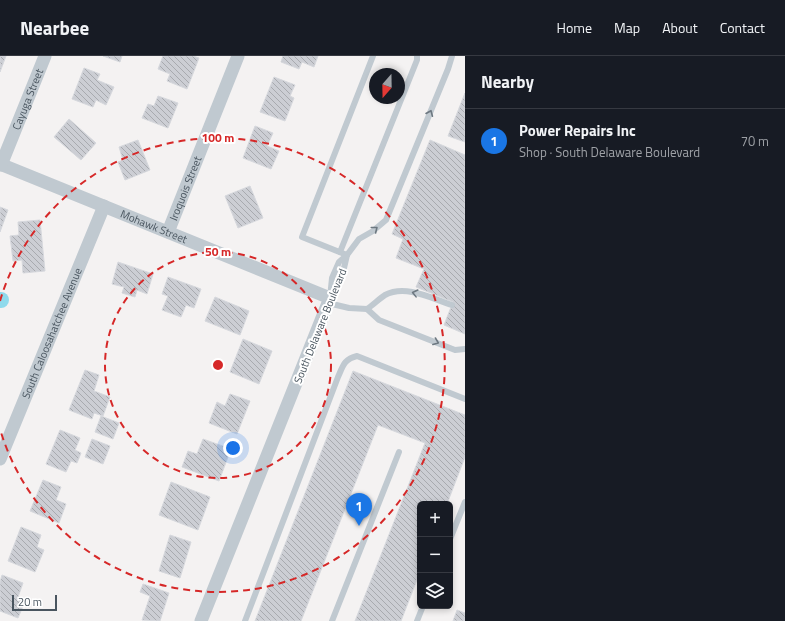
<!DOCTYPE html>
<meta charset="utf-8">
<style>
:root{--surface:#171b24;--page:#20242c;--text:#f1f3f6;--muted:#9ea1a6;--line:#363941;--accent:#1a76e5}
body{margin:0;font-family:"Titillium Web",sans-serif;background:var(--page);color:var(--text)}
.controls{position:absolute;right:12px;bottom:12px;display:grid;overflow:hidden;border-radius:6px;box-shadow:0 2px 6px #0003}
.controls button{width:36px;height:36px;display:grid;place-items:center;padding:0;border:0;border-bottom:1px solid var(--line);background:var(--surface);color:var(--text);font:20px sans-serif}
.compass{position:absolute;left:369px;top:12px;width:36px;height:36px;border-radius:50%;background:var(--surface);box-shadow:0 2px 6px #0003;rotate:200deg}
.scale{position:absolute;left:12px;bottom:10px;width:45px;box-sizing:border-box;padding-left:4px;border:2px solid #49555f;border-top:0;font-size:11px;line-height:14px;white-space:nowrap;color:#49555f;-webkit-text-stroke:3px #fff;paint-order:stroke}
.you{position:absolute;left:233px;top:392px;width:14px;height:14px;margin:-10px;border:3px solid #fff;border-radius:50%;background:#1a73e8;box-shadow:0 0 0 6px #1a73e833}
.badge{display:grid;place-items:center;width:26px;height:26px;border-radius:50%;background:var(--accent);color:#fff;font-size:13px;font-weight:700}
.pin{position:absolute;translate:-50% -33px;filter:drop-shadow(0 1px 2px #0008)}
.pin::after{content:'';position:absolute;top:21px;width:14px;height:12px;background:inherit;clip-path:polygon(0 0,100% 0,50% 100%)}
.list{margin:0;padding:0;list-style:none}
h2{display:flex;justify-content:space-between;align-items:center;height:52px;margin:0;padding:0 16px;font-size:17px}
h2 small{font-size:13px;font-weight:400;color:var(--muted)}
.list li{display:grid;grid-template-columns:26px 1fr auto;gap:12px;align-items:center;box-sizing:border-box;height:64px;padding:0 16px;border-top:1px solid var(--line)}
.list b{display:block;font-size:15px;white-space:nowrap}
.list p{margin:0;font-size:13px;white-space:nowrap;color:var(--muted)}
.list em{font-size:13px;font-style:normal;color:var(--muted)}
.icon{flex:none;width:22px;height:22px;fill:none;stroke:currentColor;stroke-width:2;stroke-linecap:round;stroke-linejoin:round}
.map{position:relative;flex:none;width:465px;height:565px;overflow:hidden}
header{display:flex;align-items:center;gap:24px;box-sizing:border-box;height:56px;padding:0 20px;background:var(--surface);border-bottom:1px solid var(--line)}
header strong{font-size:19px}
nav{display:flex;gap:22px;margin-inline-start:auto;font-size:14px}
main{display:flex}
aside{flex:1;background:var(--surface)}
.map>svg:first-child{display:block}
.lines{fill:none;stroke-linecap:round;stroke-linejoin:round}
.canal{stroke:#8fdaec;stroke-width:16}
.building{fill:url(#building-back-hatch);stroke:#d6d8dd}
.lane{stroke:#c0c9d0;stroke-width:6}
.street{stroke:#c0c9d0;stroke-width:13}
.oneway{stroke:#6d7881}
.ring{fill:none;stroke:#d62828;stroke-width:2;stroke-dasharray:7 5}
.labels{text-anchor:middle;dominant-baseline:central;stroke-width:4;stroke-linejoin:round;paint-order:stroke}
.street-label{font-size:11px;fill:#49555f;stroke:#fff}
.centre{fill:#d62828;stroke:#fff;stroke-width:2}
.ring-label{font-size:12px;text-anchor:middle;font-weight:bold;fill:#d62828;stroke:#fff;stroke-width:4;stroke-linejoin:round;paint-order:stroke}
</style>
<header>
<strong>Nearbee</strong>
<nav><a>Home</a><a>Map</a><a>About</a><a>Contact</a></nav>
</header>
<main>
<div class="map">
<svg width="465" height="565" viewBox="0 0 465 565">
<defs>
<pattern id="building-back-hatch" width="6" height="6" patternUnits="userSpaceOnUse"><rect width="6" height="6" fill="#ccced4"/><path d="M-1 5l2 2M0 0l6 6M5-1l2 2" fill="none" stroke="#a8aaaf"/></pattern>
</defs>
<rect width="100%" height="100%" fill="#f4f2f2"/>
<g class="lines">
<polyline class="canal" points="0,244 1,244"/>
</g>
<g class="building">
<polygon points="0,0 6,0 0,16"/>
<polygon points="103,0 122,0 120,6"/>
<polygon points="163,0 193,0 199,2 187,33 167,25 170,18 158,13"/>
<polygon points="283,0 318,0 314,11 302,6 299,13 281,6"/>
<polygon points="84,12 100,18 97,24 114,31 106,49 96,44 93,51 72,43"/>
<polygon points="274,21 295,29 290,40 294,42 285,65 260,56"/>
<polygon points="465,37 465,86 448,80"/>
<polygon points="158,40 178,47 168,72 142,62 148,48 154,50"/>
<polygon points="69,63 96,87 81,104 54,81"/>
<polygon points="255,70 273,77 267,90 279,95 271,113 243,102"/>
<polygon points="138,84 150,114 125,124 118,106 123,104 119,91"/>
<polygon points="430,84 465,99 465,278 444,269 453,246 416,231 424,213 396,202 403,183 392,178"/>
<polygon points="250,130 263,162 238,172 225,140"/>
<polygon points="0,151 8,154 0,176"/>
<polygon points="40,164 45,215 23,217 22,204 13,205 10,180 19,179 18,166"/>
<polygon points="118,206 153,218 147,238 137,234 135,241 122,237 124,231 112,228"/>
<polygon points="168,221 201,233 194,252 186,249 181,261 162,254 168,240 162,238"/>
<polygon points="215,241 249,255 240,279 205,265"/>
<polygon points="243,283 272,295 259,328 230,316"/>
<polygon points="85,314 99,319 94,335 110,341 103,360 94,357 92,363 69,354"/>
<polygon points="353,315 465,359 465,401 447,448 420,448 420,516 401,565 355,565 425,387 378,369 301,565 255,565"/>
<polygon points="230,338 250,345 237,378 209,367 217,346 225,350"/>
<polygon points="101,360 119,367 113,383 95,376"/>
<polygon points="60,374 80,382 75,394 81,397 77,407 71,405 66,416 46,408"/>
<polygon points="92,383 110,390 103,408 85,401"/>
<polygon points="203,383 231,393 219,425 182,411 188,395 197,398"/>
<polygon points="43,424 61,431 56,444 66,448 59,467 30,455"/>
<polygon points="171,426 210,441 198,474 159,459"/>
<polygon points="21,471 41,479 37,491 44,494 35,516 8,505"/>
<polygon points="170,479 191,486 180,522 159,515"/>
<polygon points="2,519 23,527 18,541 26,543 18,562 0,555 0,526"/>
<polygon points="143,528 169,537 160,565 142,564 150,540 140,536"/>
<polygon points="457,554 465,557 465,565 453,565"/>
</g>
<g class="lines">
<g class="lane">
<polyline points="340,196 417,4 417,0"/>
<polyline points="347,199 302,181 373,0"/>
<polyline points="331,240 341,225 347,199"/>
<polyline points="330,242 332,222 339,206 347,199 359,183 373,175 386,164 448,13 452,0"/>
<polyline points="328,247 349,252 367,253"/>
<path d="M 452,249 C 433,243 406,228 385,239 C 379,243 373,249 367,253 L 379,264 L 455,294 L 465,293"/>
<polyline points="450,483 465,446"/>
<path d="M 245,565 L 338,321 C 343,310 344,303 357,300 L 465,343"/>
<polyline points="332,565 399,396"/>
<polyline points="417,565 423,550"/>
</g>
<g class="street">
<path id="s1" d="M 0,108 L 330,242 L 201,565"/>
<path id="s2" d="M 1,109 L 45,0"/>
<path id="s3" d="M 168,176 L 238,0"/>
<path id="s4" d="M 0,403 L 104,150"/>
</g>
</g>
<defs><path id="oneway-chevron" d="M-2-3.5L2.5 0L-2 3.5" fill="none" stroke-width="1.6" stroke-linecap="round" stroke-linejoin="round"/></defs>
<g class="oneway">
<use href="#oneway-chevron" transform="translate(430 57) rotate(-67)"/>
<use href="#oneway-chevron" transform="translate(375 173) rotate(-38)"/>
<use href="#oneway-chevron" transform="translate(415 237) rotate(-166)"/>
<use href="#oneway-chevron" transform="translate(436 286) rotate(21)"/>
</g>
<g class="ring">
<circle cx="218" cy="309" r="113"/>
<path d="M0 245A227 227 0 1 1 0 373"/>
</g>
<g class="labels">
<g class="street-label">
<text stroke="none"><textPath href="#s2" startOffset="71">Cayuga Street</textPath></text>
<text stroke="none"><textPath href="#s3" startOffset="47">Iroquois Street</textPath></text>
<text stroke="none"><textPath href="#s1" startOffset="166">Mohawk Street</textPath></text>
<text transform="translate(320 270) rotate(-68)">South Delaware Boulevard</text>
<text stroke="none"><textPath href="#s4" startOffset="136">South Caloosahatchee Avenue</textPath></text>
</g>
</g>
<circle cx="218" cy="309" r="6" class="centre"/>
<g class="ring-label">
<text x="218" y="86">100 m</text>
<text x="218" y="200">50 m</text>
</g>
</svg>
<div class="controls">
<button>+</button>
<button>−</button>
<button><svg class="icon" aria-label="layers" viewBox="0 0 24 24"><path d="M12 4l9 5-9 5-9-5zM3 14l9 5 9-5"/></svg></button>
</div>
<svg class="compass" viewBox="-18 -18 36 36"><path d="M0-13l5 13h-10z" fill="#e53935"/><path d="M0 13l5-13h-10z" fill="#9ea1a6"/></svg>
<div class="scale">20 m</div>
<div class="you"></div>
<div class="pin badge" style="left:359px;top:470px">1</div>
</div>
<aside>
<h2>Nearby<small></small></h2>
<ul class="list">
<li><span class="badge">1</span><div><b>Power Repairs Inc</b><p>Shop · South Delaware Boulevard</p></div><em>70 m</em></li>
</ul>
</aside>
</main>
